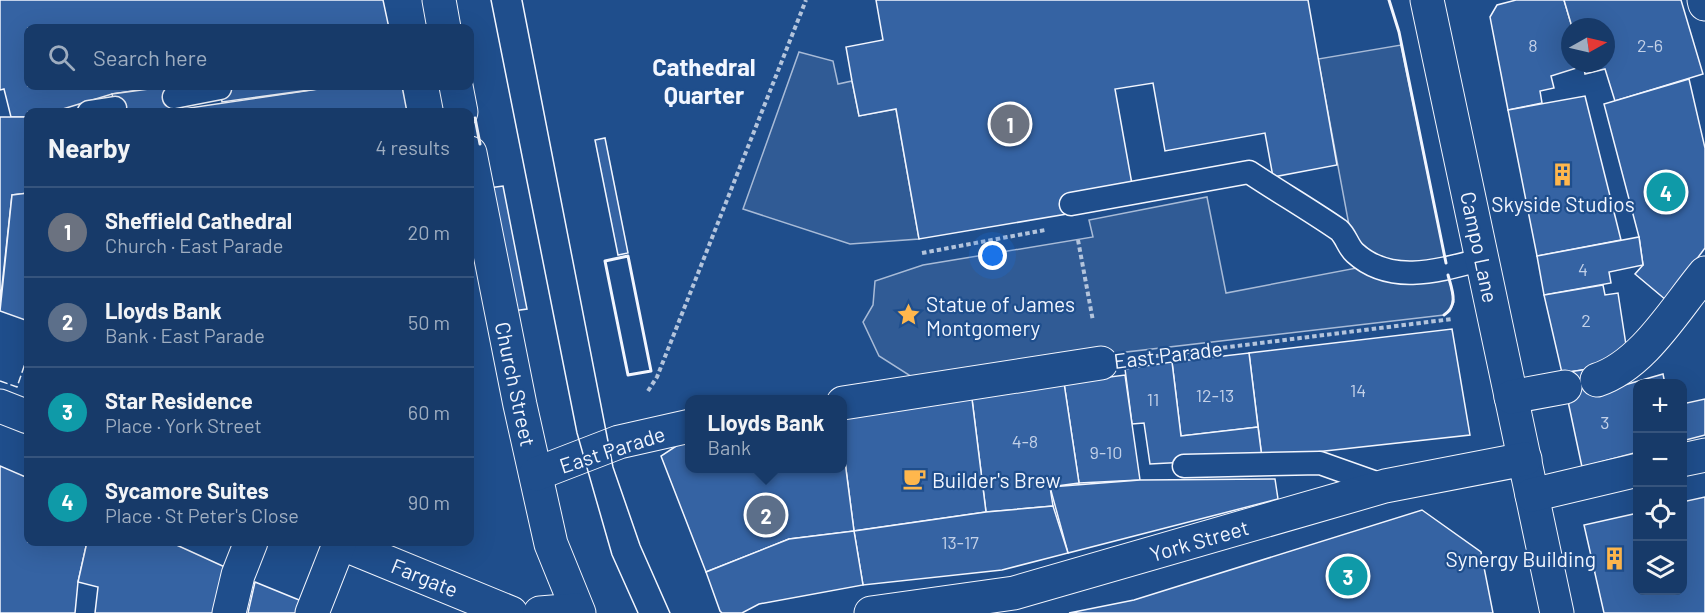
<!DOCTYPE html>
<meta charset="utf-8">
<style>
:root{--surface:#173a69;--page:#20416f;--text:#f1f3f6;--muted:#9eadc0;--line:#36547d;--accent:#8c9099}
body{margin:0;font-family:Barlow,sans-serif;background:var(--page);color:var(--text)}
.controls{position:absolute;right:18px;bottom:18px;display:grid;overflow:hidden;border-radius:12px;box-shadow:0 6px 24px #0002}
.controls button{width:54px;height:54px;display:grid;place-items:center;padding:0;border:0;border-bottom:2px solid var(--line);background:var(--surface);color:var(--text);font:30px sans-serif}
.compass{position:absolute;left:1561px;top:18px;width:54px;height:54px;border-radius:50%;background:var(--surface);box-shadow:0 6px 24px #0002;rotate:82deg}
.you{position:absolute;left:993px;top:256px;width:21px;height:21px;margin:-15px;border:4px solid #fff;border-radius:50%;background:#1a73e8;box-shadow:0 0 0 9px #1a73e833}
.badge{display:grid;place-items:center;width:39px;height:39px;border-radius:50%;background:var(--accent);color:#fff;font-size:20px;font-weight:700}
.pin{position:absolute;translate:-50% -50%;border:3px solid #fff;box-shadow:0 2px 6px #0006}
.popup{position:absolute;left:685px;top:395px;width:162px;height:78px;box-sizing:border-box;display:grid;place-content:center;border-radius:12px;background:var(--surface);filter:drop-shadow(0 2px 4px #0005);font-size:20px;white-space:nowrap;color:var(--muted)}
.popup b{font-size:22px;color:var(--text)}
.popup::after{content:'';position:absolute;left:50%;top:100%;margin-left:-12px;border:12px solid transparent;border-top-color:var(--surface)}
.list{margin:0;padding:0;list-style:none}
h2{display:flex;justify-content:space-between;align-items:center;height:78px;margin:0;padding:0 24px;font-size:26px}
h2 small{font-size:20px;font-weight:400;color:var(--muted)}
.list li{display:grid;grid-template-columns:39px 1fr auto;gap:18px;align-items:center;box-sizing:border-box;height:90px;padding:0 24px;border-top:2px solid var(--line)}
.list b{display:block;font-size:22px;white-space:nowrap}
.list p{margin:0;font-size:20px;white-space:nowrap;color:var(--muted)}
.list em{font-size:20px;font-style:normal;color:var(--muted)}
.icon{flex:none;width:33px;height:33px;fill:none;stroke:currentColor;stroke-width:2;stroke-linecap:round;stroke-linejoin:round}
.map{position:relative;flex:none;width:1705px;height:613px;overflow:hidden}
.search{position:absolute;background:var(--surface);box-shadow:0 6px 24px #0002;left:24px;top:24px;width:450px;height:66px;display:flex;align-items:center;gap:15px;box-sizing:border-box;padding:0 21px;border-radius:12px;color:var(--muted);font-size:22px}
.panel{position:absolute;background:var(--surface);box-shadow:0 6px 24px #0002;left:24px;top:108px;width:450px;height:438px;border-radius:12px}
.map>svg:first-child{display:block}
.green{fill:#305b95;stroke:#a8bbd7;stroke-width:1.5}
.building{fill:#3563a3;stroke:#f2f6ff;stroke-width:1.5}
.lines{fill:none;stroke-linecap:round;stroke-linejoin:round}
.lane-casing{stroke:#f2f6ff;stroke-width:25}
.street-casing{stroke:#f2f6ff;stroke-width:35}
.path{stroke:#b3c4dc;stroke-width:4;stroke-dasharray:4.5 3;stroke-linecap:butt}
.lane{stroke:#1f4e8c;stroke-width:22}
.street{stroke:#1f4e8c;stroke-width:33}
.tram{stroke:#f2f6ff;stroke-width:1.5}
.fence{stroke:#f2f6ff;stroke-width:1.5;stroke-dasharray:8 3;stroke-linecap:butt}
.wall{stroke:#f2f6ff;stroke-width:3}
.labels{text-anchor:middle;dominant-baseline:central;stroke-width:4.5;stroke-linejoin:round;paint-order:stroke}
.number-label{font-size:18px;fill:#c3d1e8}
.poi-label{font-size:21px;fill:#f2f6ff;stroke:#1f4e8c;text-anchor:start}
.street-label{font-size:21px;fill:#f2f6ff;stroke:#1f4e8c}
.quarter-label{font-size:24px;font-weight:bold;fill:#f2f6ff;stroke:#1f4e8c}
</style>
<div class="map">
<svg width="1705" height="613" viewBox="0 0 1705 613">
<rect width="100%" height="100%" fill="#1f4e8c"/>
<g class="green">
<polygon points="1401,45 1454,302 1450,311 1444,315 912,377 879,356 863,322 873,305 875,281 923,265 1093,237 1089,220 1207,197 1226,293 1357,268 1318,59"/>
<polygon points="799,52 833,61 838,84 852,81 859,116 896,109 919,239 850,244 743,209"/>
</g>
<g class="building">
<polygon points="0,0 383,0 389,28 28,28 28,86 168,86 112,94 53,112 28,112 28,117 11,117 4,89 0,90"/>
<polygon points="876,0 1308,0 1337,165 1273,177 1265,133 1165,151 1153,83 1115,89 1132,184 1067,214 919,239 896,109 859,116 852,81 846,47 883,40"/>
<polygon points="1516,0 1564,0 1572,27 1570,63 1583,63 1583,66 1551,76 1554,88 1540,91 1542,103 1508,110 1490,17 1497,5"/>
<polygon points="1564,0 1681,0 1703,74 1615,101 1605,69 1585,74 1583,63 1606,63 1606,27 1572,27"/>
<polygon points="1689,79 1705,148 1705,248 1666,300 1635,274 1643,265 1639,237 1604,104"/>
<polygon points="171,86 176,110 339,86 402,86 407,112 116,112 112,94"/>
<polygon points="219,86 339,86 222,102"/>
<polygon points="1585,96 1621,240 1537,256 1508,110"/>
<polygon points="0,117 28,117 28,193 12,195 0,304"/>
<polygon points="605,138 628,253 618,255 595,140"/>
<polygon points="503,186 527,309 513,311 489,188"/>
<polygon points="28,193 28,321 0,311 12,195"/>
<polygon points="1639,237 1643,265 1609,272 1611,283 1544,295 1537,256"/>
<polygon points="1603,285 1605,295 1618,293 1626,345 1595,368 1562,373 1544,295"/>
<polygon points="1452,329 1470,435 1262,458 1249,353"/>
<polygon points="1249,353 1258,427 1181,436 1172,362"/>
<polygon points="1172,362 1181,436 1258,427 1262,458 1150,464 1144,423 1132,424 1125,369"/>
<polygon points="1595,368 1600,392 1663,374 1665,384 1638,384 1638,452 1582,467 1562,373"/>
<polygon points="1125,375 1140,480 1079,483 1064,383"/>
<polygon points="1064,383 1079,483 1050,487 1053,506 986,512 972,399"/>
<polygon points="972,399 986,512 854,531 843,446 843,418"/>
<polygon points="1705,399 1705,435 1682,441 1682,404"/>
<polygon points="690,437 690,468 843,468 843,446 854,531 789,539 706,572 661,456"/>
<polygon points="0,466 28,478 28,542 87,542 78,582 75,613 0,613"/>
<polygon points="1275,479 1278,499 1068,553 1050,487 1140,480"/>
<polygon points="1705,497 1705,613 1604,613 1584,525 1638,513 1638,590 1682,590 1682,502"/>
<polygon points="1053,506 1068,553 1002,570 863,585 854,531 986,512"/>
<polygon points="1422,510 1481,552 1493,613 1069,613 1134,600"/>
<polygon points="854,531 863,585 759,604 742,613 722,613 720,611 706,572 789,539"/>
<polygon points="87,542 170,542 227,568 216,613 95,613 98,587 78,582"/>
<polygon points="255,582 304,602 301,613 248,613"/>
</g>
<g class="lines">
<defs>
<g id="lane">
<polyline points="174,97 220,88"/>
<polyline points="89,112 115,108"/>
<path d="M 1071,204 L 1249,172 C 1279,192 1310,210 1339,230 C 1346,236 1348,247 1355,253 C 1391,286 1441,270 1483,259"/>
<polyline points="1184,466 1320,463 1385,486"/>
</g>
<g id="street">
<polyline points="439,0 444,28"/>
<polyline points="1427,0 1557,613"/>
<polyline points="1704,0 1705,4"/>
<polyline points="456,86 461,112"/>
<polyline points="470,153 520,405 551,544 579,613"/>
<path d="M 1597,380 C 1643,365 1675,309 1705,273"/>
<polyline points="1511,397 1565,387"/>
<polyline points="843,403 1101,363"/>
<polyline points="0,406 28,417"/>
<polyline points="1682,460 1705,455"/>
<polyline points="536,474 619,442 690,426"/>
<polyline points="1532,495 1638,470"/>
<polyline points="338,542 511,613"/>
<polyline points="229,613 238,575 251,542"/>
<polyline points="312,613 340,542"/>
<polyline points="540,613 577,610"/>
<polyline points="871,613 1014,593 1385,486 1525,459"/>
</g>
</defs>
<use href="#lane" class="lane-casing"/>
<use href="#street" class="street-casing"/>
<g class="path">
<polyline points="1078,240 1093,321"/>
<polyline points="922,253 1045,230"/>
<polyline points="1141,358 1452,319"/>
<polyline points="648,391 657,377 806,0"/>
</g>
<use href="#lane" class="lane"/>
<use href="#street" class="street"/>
<g class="tram">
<polyline points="491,0 577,433 612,555 638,613"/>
<polyline points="522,0 613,467 640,545 670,613"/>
</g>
<polyline class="fence" points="0,381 17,387 28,355"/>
<g class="wall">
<polyline points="1389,0 1399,32 1446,263"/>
<polyline points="475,118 480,144"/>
<polygon points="628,256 651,371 628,375 605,261"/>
<path d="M 1444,315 C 1459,305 1452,290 1448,275"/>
</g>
</g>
<defs>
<symbol id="building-bare" viewBox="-9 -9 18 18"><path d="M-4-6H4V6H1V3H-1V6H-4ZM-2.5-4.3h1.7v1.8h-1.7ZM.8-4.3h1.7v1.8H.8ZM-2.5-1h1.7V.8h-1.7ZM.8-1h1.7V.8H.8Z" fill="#ffb74d" stroke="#1f4e8c" stroke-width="2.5" paint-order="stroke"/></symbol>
<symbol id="sight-bare" viewBox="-9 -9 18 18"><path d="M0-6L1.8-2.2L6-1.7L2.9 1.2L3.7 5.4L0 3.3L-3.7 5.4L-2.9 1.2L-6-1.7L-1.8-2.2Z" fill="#ffb74d" stroke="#1f4e8c" stroke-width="2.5" paint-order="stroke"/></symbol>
<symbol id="cafe-bare" viewBox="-9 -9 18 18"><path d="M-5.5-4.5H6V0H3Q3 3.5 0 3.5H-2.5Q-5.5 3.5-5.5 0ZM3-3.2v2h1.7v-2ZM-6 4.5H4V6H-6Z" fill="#ffb74d" stroke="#1f4e8c" stroke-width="2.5" paint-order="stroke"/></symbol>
</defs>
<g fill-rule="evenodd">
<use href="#building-bare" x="1546" y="158" width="33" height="33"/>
<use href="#sight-bare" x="892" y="298" width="33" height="33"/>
<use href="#cafe-bare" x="898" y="462" width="33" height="33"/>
<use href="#building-bare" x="1598" y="542" width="33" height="33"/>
</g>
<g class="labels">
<g class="number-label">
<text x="1533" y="45">8</text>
<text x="1650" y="45">2-6</text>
<text x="1583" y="269">4</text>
<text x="1586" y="320">2</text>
<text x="1358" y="390">14</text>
<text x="1215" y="395">12-13</text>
<text x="1153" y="399">11</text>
<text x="1605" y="422">3</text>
<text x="1025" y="441">4-8</text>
<text x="1106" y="452">9-10</text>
<text x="960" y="542">13-17</text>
</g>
<g class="poi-label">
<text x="1563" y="203" text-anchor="middle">Skyside Studios</text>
<text x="926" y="303">Statue of James<tspan x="926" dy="24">Montgomery</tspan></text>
<text x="932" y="479">Builder's Brew</text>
<text x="1596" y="558" text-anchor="end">Synergy Building</text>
</g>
<g class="street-label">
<text transform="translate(1480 247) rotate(78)">Campo Lane</text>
<text transform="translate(1168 354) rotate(-7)">East Parade</text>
<text transform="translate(516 384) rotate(78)">Church Street</text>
<text transform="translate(612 449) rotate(-18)">East Parade</text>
<text transform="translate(1199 540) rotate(-16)">York Street</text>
<text transform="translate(425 577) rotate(22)">Fargate</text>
</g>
<g class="quarter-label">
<text x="704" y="66">Cathedral<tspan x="704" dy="28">Quarter</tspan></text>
</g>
</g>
</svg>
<div class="controls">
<button>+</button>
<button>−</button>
<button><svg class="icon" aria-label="locate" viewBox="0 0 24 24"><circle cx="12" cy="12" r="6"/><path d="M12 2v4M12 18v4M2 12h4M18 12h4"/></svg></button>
<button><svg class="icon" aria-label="layers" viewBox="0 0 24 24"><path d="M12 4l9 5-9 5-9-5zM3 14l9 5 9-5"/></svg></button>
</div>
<svg class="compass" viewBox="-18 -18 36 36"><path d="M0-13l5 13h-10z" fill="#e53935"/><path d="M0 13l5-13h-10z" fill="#9eadc0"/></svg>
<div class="you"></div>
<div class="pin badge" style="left:1010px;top:124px;background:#6b7280">1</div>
<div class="pin badge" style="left:766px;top:515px;background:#5c6f8a">2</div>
<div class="popup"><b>Lloyds Bank</b>Bank</div>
<div class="pin badge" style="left:1348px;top:576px;background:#0f9aa8">3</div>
<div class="pin badge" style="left:1666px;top:192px;background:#0f9aa8">4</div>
<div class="search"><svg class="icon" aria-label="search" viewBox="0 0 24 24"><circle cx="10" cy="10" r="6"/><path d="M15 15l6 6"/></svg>Search here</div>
<section class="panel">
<h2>Nearby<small>4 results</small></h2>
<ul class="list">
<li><span class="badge" style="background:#6b7280">1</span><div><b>Sheffield Cathedral</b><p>Church · East Parade</p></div><em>20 m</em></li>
<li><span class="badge" style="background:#5c6f8a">2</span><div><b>Lloyds Bank</b><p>Bank · East Parade</p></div><em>50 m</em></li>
<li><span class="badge" style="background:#0f9aa8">3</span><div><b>Star Residence</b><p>Place · York Street</p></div><em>60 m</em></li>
<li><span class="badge" style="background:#0f9aa8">4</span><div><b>Sycamore Suites</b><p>Place · St Peter's Close</p></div><em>90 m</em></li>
</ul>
</section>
</div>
